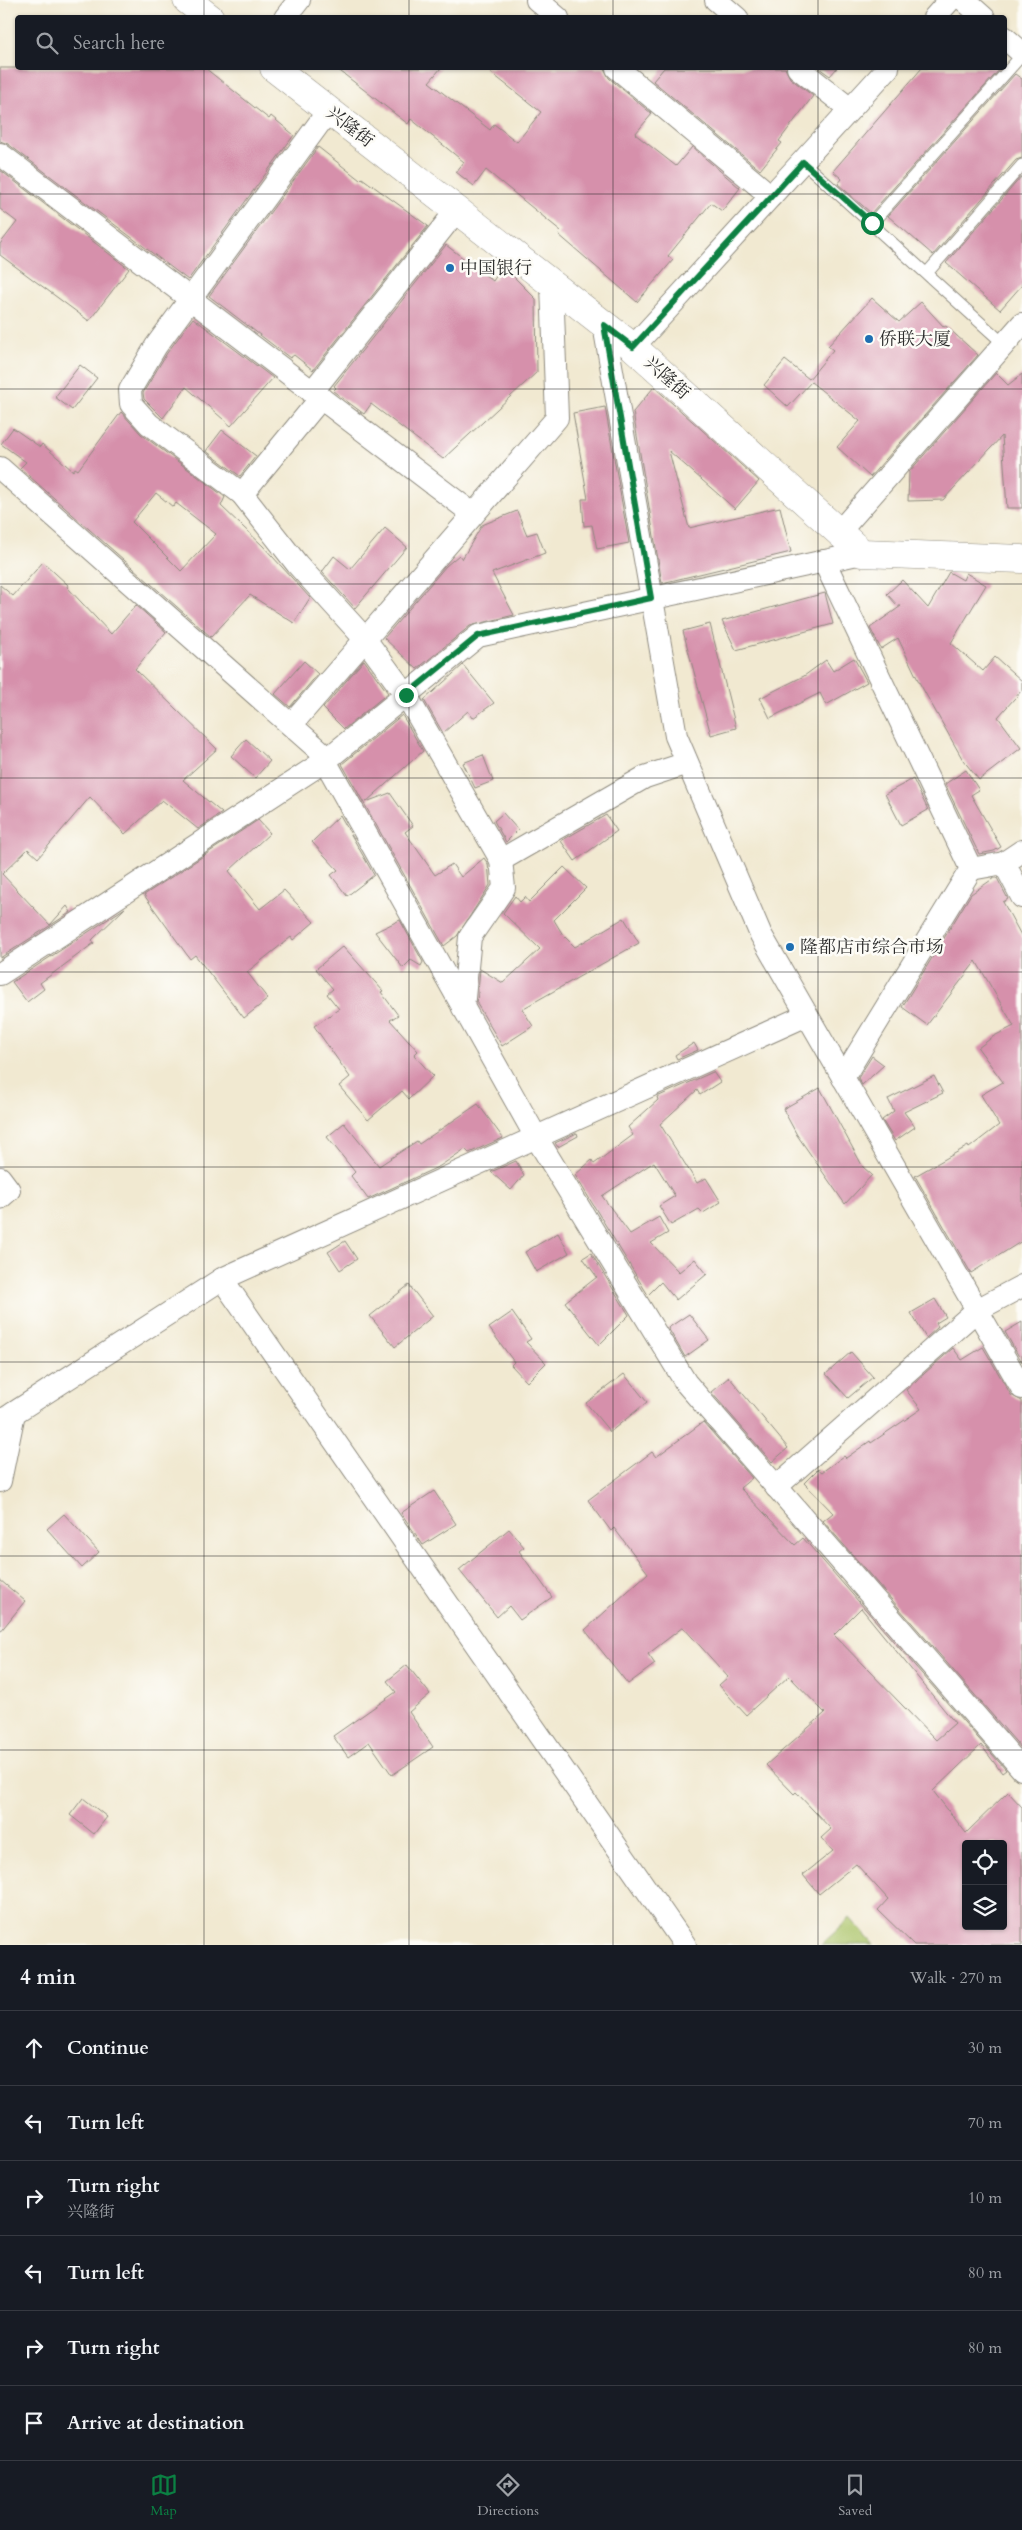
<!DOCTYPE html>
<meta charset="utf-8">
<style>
:root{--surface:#171b24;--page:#20242c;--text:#f1f3f6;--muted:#9ea1a6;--line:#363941;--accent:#0b8043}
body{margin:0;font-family:Cardo,"Noto Serif SC",serif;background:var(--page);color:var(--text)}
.controls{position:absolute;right:15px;bottom:15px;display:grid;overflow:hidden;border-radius:5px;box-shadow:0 1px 4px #0004}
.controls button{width:45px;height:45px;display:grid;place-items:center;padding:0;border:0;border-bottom:1px solid var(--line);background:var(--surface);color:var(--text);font:25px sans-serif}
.stop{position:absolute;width:15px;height:15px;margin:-11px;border:4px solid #0b8043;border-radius:50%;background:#fff}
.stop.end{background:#0b8043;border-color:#fff;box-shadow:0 1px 5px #0008}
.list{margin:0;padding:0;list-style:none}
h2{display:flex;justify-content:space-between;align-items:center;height:65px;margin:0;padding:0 20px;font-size:21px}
h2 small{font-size:16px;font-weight:400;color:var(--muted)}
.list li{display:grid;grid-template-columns:32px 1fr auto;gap:15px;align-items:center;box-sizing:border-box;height:75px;padding:0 20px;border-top:1px solid var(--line)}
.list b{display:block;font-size:19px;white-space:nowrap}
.list p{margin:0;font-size:16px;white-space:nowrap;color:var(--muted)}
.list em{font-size:16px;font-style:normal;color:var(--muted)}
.icon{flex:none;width:28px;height:28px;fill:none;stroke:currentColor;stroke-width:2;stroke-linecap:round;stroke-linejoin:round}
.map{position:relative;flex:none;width:1022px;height:1945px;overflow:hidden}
.search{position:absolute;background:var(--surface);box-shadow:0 1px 4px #0004;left:15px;right:15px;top:15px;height:55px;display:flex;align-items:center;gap:12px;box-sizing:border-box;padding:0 18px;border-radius:5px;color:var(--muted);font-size:19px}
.sheet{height:515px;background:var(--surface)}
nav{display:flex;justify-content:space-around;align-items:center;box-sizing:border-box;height:70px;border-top:1px solid var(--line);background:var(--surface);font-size:14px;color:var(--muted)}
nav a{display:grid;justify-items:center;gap:2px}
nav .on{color:var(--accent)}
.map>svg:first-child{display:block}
.green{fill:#abc469;stroke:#6b784a}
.building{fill:#d690ab;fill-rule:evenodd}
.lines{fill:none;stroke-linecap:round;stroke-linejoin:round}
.service-casing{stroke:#8e8a7e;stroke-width:13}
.minor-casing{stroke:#8e8a7e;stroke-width:24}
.tertiary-casing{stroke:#8e8a7e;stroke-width:29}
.service{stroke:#fff;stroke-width:11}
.minor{stroke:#fff;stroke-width:22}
.tertiary{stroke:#fff;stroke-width:28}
.route{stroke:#0b8043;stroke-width:6}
.grid{fill:none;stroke:#2b2b2b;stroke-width:1;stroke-opacity:0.55}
.poi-dot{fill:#1f6fb2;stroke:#fdfcf7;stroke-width:2}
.labels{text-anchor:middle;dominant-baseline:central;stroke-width:5;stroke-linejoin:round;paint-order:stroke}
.street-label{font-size:18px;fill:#2b2b2b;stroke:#fdfcf7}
.poi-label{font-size:18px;fill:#2b2b2b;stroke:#fdfcf7;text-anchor:start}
</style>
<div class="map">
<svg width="1022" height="1945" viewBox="0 0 1022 1945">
<rect width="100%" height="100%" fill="#fdfcf7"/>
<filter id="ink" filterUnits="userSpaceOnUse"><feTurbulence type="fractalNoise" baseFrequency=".02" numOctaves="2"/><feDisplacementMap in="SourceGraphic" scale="10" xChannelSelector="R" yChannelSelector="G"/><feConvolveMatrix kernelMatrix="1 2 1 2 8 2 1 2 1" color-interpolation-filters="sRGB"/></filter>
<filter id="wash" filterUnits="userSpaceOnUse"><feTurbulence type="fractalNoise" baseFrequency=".0096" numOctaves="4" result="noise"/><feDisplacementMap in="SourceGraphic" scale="20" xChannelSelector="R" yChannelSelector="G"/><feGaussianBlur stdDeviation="1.12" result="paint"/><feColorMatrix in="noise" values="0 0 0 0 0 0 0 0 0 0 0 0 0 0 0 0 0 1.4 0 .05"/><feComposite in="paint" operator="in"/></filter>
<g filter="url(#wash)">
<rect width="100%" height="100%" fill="#f1e9d1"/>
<polygon class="green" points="850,1918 874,1945 821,1945"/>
<g id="blocks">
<g class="building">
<polygon points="0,68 205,68 269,119 271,116 294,135 188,280 8,144 0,141"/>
<polygon points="336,68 441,68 429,82 490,130 494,124 517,142 541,112 485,68 604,68 609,78 652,114 635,134 676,166 692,147 740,188 722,211 711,203 668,256 673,260 637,302 558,234 561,231 486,170 474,186 456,172 464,162 411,119 408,124"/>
<polygon points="664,68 785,68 790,78 813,96 779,141 782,143 760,170 653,81"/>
<polygon points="819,68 837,68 830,76"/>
<polygon points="922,68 1001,68 871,213 838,184 842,179 833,171"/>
<polygon points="1015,74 1022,79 1022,158 1016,160 933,255 888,216"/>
<polygon points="318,147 360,180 362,178 428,226 313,370 294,355 290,358 209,296"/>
<polygon points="0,170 129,269 89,321 0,255 0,244 17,222 0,209"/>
<polygon points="1022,176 1022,285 1000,310 946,263"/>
<polygon points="446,245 493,281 503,266 536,299 537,372 443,459 371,404 364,414 333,391 336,388 334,386"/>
<polygon points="872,298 899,322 921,302 944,327 946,326 978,355 870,477 837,447 860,421 811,382 788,407 764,385 785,360 809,379 833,350 828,346"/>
<polygon points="193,318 273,378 231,426 186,387 163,418 144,399 143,393 167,353"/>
<polygon points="80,365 97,378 72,410 55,397"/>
<polygon points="996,373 1008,385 1022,374 1022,508 1007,508 1002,436 943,500 908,501 909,472"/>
<polygon points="654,387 759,481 735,509 669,451 689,528 780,507 791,552 662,583 633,412"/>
<polygon points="605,407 629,543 597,549 592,525 584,526 582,499 588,499 573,413"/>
<path d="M 121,412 L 141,434 L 225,497 L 221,506 L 263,546 L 310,598 L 294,623 L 250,595 L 211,637 L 20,468 L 26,462 L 1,444 L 13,428 L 40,447 L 42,444 L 73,471 L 75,468 L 78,470 ZM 156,493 L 173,507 L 176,503 L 216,534 L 181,571 L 132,522 Z"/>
<polygon points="222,430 256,456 240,476 206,451"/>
<polygon points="517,511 527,535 537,532 545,553 492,573 514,615 470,626 417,669 384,638 446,566 459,555 462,559 482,525"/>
<polygon points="385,528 407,547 355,608 322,572 334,556 350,569"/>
<polygon points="43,562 68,585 67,587 111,634 136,605 166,632 135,669 217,749 183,780 222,813 198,829 162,800 125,834 90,797 38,858 28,849 2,874 50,925 67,906 71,912 0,958 0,585 13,596"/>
<polygon points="949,572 963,580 966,573 986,585 951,643 983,671 995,657 1022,681 1022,690 998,717 1021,748 979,780 963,760 919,682 898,638 881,649 870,628 901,606 898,606 887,594 902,580 928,608"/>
<polygon points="825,593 833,624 736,650 722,621"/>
<polygon points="710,624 736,728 711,735 683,631"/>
<polygon points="854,658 867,682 826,705 820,693 770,718 760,698 804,676 826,660 833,671"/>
<polygon points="364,660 388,693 344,729 323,708"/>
<polygon points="304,661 318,674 290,707 275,694"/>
<polygon points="463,665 494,703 473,718 468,711 443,733 424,700"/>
<polygon points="402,715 423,751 366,802 390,793 413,826 405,832 435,875 452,864 461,877 484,858 488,864 490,885 457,936 444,946 342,764"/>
<polygon points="246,739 270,761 255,778 231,756"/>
<polygon points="483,755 493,781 475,788 463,763"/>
<polygon points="966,770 979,790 971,795 1001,847 994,851 979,854 945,784"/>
<polygon points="913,779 928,810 901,825 885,794"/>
<polygon points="503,813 518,830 506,842 494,821"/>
<polygon points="340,815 374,875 347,896 331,875 338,870 312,842"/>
<polygon points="606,815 617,831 575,861 561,841"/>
<polygon points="258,820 270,833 229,871 260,909 284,890 314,922 293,940 291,937 247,972 268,999 244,1018 195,955 190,959 144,895"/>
<polygon points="564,867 586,888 554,920 563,935 575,947 624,918 639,943 522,1009 533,1026 502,1046 477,1004 480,969 503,983 540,949 503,913 515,896 520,902 525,897 529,902"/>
<polygon points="994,878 997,878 1008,899 1003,902 1022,937 1022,1241 971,1273 915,1176 968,1146 969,1148 999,1125 981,1095 1003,1082 978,1048 994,1036 1014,1026 976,961 927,1025 902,1007 971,894"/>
<polygon points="125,908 92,940 94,943 40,983 44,989 27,1002 12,982"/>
<polygon points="400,920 423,962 421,966 411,960 403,968 375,932"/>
<polygon points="343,946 383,991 381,992 398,1015 390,1020 418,1051 414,1055 433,1076 409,1099 402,1091 368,1120 339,1086 350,1077 314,1026 339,1009 327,994 333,989 316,969"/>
<polygon points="694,1043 698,1050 677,1059 675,1055"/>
<polygon points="872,1056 884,1065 862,1085 858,1078"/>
<polygon points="713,1072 720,1082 700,1095 697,1090 660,1124 697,1183 706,1178 721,1202 703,1213 699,1209 671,1225 659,1206 675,1196 654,1162 602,1196 630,1234 659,1217 668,1233 651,1243 679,1272 695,1259 707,1274 676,1300 661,1282 648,1295 575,1175 592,1160 594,1164 633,1135 628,1127 658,1100 657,1097"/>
<polygon points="934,1076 943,1093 904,1112 915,1127 895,1141 882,1120 894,1111 888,1099"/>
<polygon points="820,1088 863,1167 872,1175 845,1204 797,1135 783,1109"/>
<polygon points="478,1104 503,1138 469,1153 465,1149 440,1166 368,1199 351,1176 355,1172 327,1137 344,1123 379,1166 417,1141 419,1144"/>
<polygon points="577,1133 578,1136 558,1147 555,1143"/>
<polygon points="516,1161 524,1175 511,1190 491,1172"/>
<polygon points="558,1233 569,1253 536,1272 525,1252"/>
<polygon points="345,1241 357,1259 340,1270 328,1252"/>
<polygon points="591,1253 629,1315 599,1345 565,1302 597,1277 583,1258"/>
<polygon points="409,1285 433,1316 395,1347 370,1316"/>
<polygon points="935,1299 946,1317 936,1323 938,1327 926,1338 911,1313"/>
<polygon points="512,1312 531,1339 526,1342 546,1363 527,1382 511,1365 514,1362 489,1328"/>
<polygon points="689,1314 709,1340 685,1357 668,1328"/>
<polygon points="1022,1322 1022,1362 1005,1332"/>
<polygon points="983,1347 1011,1395 1022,1401 1022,1749 823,1521 833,1513 804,1483 818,1469 822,1472 844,1456 846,1458 870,1441 871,1443 921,1409 906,1390 953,1348 962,1360"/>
<polygon points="851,1352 873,1377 848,1398 826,1374"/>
<polygon points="624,1374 647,1402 610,1432 586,1403"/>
<polygon points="729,1377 788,1448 772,1462 711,1392"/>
<path d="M 703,1422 L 752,1478 L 740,1488 L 795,1545 L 803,1538 L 1006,1770 L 1002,1773 L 981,1745 L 933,1791 L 966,1833 L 1008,1792 L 1022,1807 L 1022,1945 L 914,1945 L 878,1910 L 888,1899 L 856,1864 L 819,1894 L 803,1875 L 833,1851 L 821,1838 L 831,1829 L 796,1792 L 794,1794 L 766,1765 L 825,1713 L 789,1676 L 746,1715 L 719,1685 L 728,1677 L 683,1627 L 648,1654 L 655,1664 L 628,1684 L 585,1630 L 648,1573 L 614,1528 L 611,1531 L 588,1500 L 652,1452 L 656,1457 ZM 861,1608 L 955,1723 L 936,1740 L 834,1635 ZM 966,1844 L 1003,1844 L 1003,1926 L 966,1926 Z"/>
<polygon points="434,1491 456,1524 423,1545 401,1513"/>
<polygon points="64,1514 99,1552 82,1568 47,1529"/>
<polygon points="509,1529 524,1547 519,1551 552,1597 520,1620 509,1606 497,1617 459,1570"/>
<polygon points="0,1580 25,1601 0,1632"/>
<polygon points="407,1665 430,1694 409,1712 433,1747 392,1775 369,1742 348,1757 333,1736 396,1692 387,1681"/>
<polygon points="83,1798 107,1817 94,1834 70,1815"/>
</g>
</g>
</g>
<g filter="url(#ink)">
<use href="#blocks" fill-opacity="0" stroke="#8e8a7e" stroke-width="1"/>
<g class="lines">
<defs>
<g id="service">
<polyline points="803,162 1004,344"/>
<polyline points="872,223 1022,55"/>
<polyline points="927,273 1022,165"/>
</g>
<g id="minor">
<polyline points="537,0 558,18"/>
<polyline points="716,0 737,18"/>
<polyline points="964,0 984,18"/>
<polyline points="285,18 299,0"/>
<polyline points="934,18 950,0"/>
<polyline points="1004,37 1022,53"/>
<polyline points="617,68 771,196"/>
<polyline points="798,68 850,109"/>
<polyline points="329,110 156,346 130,390 131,404 149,424 242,494 297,564 365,639 406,695 501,860 504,888 470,937 463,1008"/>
<polyline points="0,154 473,514"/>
<polyline points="604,325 676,736 761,935 1022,1388"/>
<polyline points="633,347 888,68"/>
<polyline points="312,392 457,210"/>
<polyline points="0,468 319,750 536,1137 686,1383 1022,1769"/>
<polyline points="242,494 321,398"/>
<polyline points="839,532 1022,324"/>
<polyline points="824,561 971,869 843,1078"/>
<polyline points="291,725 557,418 552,285"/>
<polyline points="501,860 645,777 687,763"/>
<polyline points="1004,863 1022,851"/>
<polyline points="971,869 1004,863 1022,897"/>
<polyline points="0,974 325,761 478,636 862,553"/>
<polyline points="0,1178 9,1190 0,1198"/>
<polyline points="222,1279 685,1945"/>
<polyline points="0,1422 222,1279 807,1015"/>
<polyline points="0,1481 14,1413"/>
<polyline points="776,1487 977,1310 1022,1286"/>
</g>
<g id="tertiary">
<polyline points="187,0 210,18"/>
<polyline points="274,68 633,347 862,553 1022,559"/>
</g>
</defs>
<use href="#service" class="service-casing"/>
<use href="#minor" class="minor-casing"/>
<use href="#tertiary" class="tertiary-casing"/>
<use href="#service" class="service"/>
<use href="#minor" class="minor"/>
<use href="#tertiary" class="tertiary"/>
</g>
</g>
<g class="lines" filter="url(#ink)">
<polyline class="route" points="406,695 478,636 651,598 604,325 633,347 803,162 872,223"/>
</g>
<path class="grid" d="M 204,0 L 204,18M 409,0 L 409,18M 613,0 L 613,18M 818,0 L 818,18M 204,68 L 204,1945M 409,68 L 409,1945M 613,68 L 613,1945M 818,68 L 818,1945M 0,194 L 1022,194M 0,389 L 1022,389M 0,584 L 1022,584M 0,778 L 1022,778M 0,972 L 1022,972M 0,1167 L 1022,1167M 0,1362 L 1022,1362M 0,1556 L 1022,1556M 0,1750 L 1022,1750"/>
<g class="poi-dot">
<circle cx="450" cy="268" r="5"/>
<circle cx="869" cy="339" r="5"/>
<circle cx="790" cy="947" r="5"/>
</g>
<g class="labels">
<g class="street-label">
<text transform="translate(350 127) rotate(38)">兴隆街</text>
<text transform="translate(667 378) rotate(42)">兴隆街</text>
</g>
<g class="poi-label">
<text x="460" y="268">中国银行</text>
<text x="879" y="339">侨联大厦</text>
<text x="800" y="947">隆都店市综合市场</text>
</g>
</g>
</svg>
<div class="controls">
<button><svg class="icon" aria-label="locate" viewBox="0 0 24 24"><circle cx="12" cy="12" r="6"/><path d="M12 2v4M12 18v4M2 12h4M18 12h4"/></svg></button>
<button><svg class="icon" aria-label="layers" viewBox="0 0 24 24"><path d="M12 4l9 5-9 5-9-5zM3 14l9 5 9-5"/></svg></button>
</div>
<div class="stop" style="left:872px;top:223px"></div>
<div class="stop end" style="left:406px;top:695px"></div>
<div class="search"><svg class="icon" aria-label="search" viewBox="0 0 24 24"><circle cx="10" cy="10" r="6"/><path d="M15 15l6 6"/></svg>Search here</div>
</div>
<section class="sheet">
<h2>4 min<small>Walk · 270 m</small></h2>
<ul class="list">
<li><svg class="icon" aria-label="ahead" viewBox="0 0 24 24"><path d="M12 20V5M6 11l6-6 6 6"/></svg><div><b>Continue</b></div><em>30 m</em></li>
<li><svg class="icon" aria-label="left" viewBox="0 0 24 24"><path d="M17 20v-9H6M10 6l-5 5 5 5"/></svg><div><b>Turn left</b></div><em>70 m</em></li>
<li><svg class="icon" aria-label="right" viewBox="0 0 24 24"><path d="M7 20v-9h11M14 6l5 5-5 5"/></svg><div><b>Turn right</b><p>兴隆街</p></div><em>10 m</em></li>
<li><svg class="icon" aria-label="left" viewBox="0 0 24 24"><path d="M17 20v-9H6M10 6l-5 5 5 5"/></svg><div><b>Turn left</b></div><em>80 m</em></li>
<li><svg class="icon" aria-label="right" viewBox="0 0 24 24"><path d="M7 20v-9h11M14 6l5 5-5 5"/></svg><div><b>Turn right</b></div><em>80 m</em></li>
<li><svg class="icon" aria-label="arrive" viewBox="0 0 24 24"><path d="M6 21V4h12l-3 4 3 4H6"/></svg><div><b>Arrive at destination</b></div></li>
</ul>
</section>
<nav>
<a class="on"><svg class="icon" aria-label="map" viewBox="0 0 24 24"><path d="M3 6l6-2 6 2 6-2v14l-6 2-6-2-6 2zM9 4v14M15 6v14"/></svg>Map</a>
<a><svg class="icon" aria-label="directions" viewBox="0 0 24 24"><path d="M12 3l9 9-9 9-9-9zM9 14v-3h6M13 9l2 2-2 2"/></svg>Directions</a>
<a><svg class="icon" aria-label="saved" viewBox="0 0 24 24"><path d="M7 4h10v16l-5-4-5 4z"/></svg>Saved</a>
</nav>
